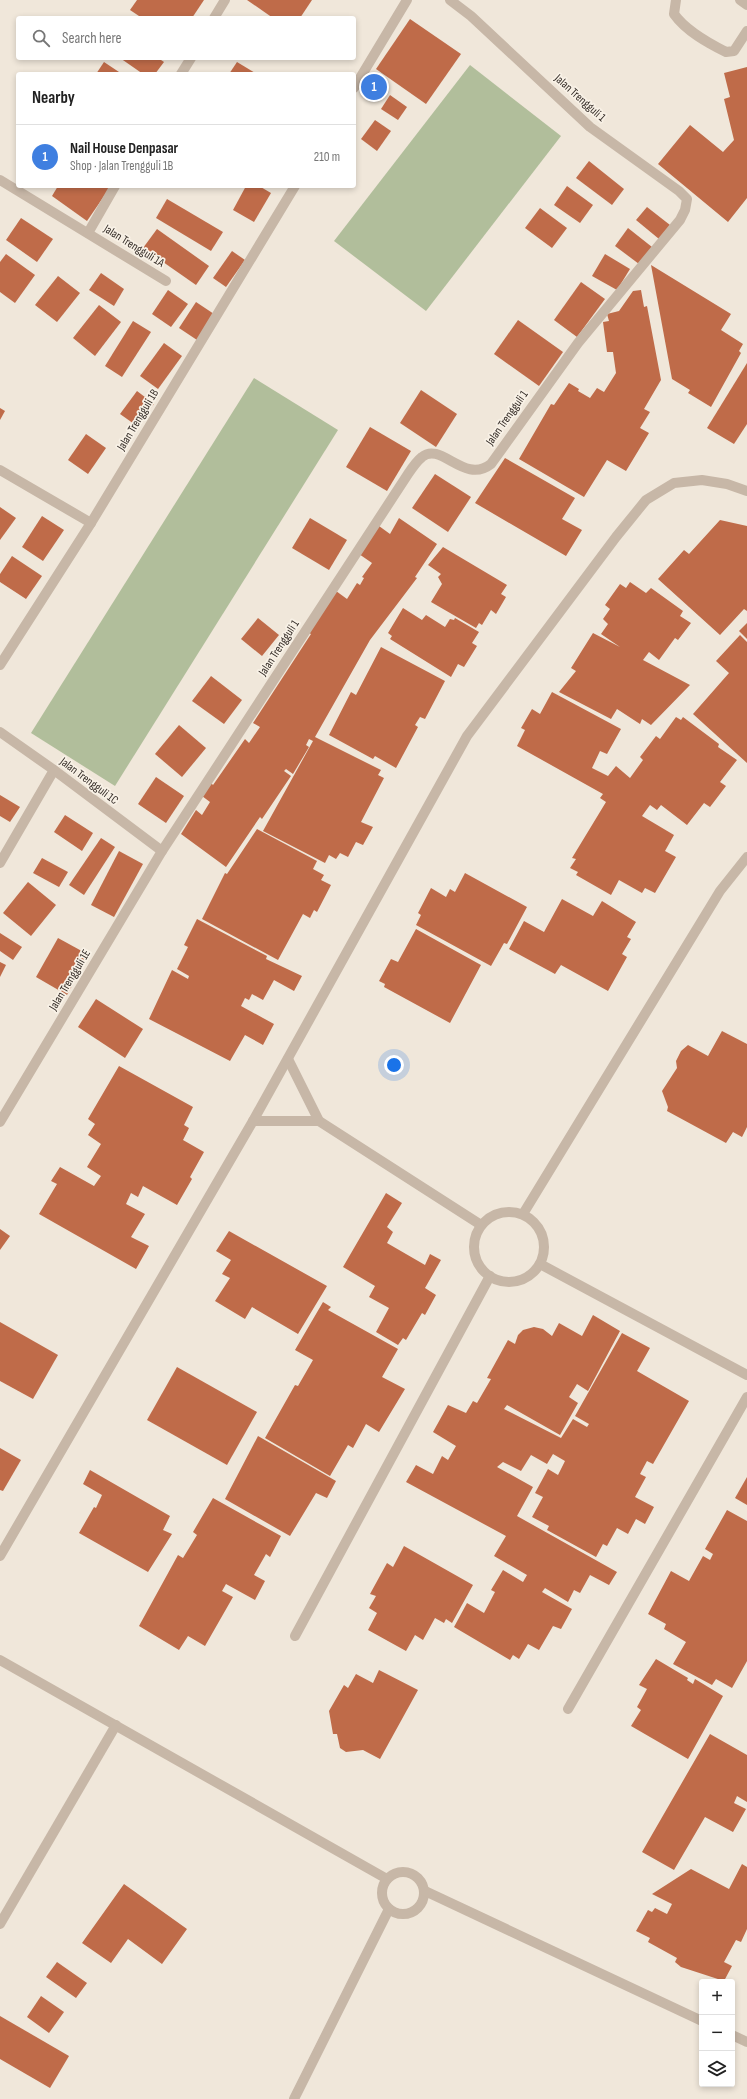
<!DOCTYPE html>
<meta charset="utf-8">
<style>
:root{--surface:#fff;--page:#f6f6f6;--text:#222;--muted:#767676;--line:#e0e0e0;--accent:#1f4d53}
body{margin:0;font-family:"Sofia Sans Condensed",sans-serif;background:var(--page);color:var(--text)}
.controls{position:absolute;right:12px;bottom:12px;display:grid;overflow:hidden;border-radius:4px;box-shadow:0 2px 6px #0003}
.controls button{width:36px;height:36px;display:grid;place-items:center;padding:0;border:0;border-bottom:1px solid var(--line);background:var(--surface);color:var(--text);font:20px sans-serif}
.you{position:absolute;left:394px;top:1065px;width:14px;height:14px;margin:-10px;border:3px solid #fff;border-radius:50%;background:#1a73e8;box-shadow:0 0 0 6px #1a73e833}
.badge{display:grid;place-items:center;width:26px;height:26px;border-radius:50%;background:var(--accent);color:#fff;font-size:13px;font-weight:700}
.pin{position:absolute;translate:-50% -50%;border:2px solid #fff;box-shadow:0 1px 4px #0006}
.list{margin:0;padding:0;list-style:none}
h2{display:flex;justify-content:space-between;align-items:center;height:52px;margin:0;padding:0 16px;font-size:17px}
h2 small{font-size:13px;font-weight:400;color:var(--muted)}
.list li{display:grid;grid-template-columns:26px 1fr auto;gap:12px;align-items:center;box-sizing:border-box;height:64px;padding:0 16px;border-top:1px solid var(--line)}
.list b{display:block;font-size:15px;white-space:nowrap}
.list p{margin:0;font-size:13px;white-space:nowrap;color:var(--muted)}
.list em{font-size:13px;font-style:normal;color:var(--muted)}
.icon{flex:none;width:22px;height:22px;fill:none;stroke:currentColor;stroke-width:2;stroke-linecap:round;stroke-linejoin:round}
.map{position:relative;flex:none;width:747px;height:2099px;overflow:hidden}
.search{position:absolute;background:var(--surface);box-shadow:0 2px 6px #0003;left:16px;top:16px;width:340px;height:44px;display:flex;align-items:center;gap:10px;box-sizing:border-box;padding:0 14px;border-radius:4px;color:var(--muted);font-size:15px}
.panel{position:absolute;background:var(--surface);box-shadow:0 2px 6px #0003;left:16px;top:72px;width:340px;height:116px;border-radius:4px}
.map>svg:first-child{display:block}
.green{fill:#b1be9b}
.building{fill:#bf6b49}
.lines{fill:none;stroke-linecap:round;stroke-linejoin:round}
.service{stroke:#c7b7a7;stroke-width:10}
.minor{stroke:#c7b7a7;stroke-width:10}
.labels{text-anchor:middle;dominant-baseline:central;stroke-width:3.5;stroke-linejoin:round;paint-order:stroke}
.street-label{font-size:12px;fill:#342c27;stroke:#f8f1e6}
</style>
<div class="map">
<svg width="747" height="2099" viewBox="0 0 747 2099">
<rect width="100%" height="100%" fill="#f0e7da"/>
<g class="green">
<polygon points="470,65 561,136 426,311 334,241"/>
<polygon points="254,378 338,430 115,786 31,733"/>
</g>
<g class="building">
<polygon points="137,0 204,0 192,18 142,18 130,10"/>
<polygon points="247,0 312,0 300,18 273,18"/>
<polygon points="410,19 461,54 426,104 376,69"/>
<polygon points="120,58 158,58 164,62 155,74 143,74"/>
<polygon points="104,62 122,74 96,74"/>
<polygon points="237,62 257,74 229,74"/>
<polygon points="747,67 747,198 728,222 658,164 690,125 723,152 734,140 724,99 730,97 724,73"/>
<polygon points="390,95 407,107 398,120 381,109"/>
<polygon points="375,120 391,131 377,151 361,139"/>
<polygon points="589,161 624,189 612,205 576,178"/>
<polygon points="58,186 111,186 87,221 52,196"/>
<polygon points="246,186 259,186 271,193 254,222 233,210"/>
<polygon points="567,186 593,205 580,223 554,205"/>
<polygon points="167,199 223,232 211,251 156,218"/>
<polygon points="647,207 670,225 659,239 636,220"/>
<polygon points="540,208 567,228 552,248 525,228"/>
<polygon points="21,218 53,239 37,262 6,240"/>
<polygon points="628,228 652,247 639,264 615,246"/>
<polygon points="157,229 209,266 196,285 143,248"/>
<polygon points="232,251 245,260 226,287 213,278"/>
<polygon points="6,254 35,275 15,303 0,292 0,262"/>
<polygon points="605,254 630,269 617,290 592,276"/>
<polygon points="651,265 731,314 721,330 743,344 739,351 741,353 711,407 688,393 690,390 672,379"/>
<polygon points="101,273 124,289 114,306 89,290"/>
<polygon points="58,276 80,293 57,322 35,305"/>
<polygon points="581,282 605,299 577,337 554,320"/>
<polygon points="168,290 188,304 171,327 152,314"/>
<polygon points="641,290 644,307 647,306 661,380 644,409 650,412 640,428 649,433 626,471 607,460 584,497 519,459 551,404 554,405 569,383 579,389 578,391 590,398 597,388 604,392 616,373 613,352 607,352 603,322 609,321 607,314 619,311 633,291"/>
<polygon points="196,302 214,314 197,340 179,328"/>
<polygon points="99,305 121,322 95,356 73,338"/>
<polygon points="518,320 563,352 539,386 494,354"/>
<polygon points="133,321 151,332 122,377 105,366"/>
<polygon points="164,343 182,356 158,389 140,376"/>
<polygon points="747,363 747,424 734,444 707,428"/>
<polygon points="421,390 457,414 436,447 400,423"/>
<polygon points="137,391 154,404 137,426 120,414"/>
<polygon points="0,408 5,411 0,420"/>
<polygon points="370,427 411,451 387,491 346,467"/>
<polygon points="86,434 106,448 88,474 68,460"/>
<polygon points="505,458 575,498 562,519 582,530 566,556 475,503"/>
<polygon points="435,474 471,497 448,532 412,508"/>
<polygon points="0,507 16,518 0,540"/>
<polygon points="42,516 64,530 43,561 22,547"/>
<polygon points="310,518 347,540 329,570 292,548"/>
<polygon points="399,518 437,544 415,577 417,578 370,640 315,737 381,770 378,775 384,778 361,822 373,827 363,845 356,842 348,857 340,853 336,859 329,855 325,863 263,831 313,741 309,739 306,745 309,747 293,774 286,769 284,771 291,776 262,819 260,817 226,867 181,834 196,810 202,815 210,802 202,796 211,783 213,785 245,739 249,743 260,727 253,723 311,634 309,633 336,591 347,599 357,583 360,585 364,578 362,577 372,563 359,554 379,526 390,534"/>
<polygon points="720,520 747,526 747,611 744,609 720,635 658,579 684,550 689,554"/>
<polygon points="443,547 507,585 501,594 506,597 496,614 491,610 482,625 479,623 476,628 431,602 442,584 438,577 441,574 428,565"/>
<polygon points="12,556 42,576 26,599 0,582 0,574"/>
<polygon points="630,582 646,593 651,588 683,611 680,616 691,623 678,640 675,638 659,660 649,652 643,660 690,685 651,725 642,719 640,724 617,709 611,719 559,692 576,671 571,668 593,633 620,647 601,634 608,624 603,619 610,609 605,605 620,584 626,588"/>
<polygon points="403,608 422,620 426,615 445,627 450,619 454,620 455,618 479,632 472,643 477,646 464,667 458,664 451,677 390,639 392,636 388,633"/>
<polygon points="258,618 279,635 262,656 241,639"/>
<polygon points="747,623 747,639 739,631"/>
<polygon points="740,635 747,642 747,763 693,714 729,673 716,661"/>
<polygon points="381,647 445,681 425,719 420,717 415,725 418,727 396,768 375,756 373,759 329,735 351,692 356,695"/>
<polygon points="211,676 242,700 224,724 192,701"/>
<polygon points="552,692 621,729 607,754 600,751 592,768 608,776 616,766 630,778 643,760 640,757 656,736 660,739 676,717 681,720 683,717 719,744 718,747 737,760 720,782 726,786 710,807 704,803 687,825 661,805 657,810 650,805 642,816 674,835 665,851 676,857 655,893 645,888 642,893 619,880 611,895 576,875 578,872 570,868 576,859 572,858 606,802 600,798 603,794 517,746 525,730 521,728 532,709 540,714"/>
<polygon points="179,725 206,748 182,777 155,754"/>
<polygon points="156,777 184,796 166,823 138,804"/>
<polygon points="0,795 20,807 10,822 0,816"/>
<polygon points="65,815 93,833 82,851 54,832"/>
<polygon points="257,829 317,861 313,869 324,875 321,880 331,885 317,912 314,910 310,918 303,914 278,960 202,919 225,873 227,874"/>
<polygon points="101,838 115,847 84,895 69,885"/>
<polygon points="119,851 143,864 114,917 91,905"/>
<polygon points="42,858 68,872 59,887 33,873"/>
<polygon points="465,873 527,907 507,944 504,943 491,966 416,925 421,915 418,913 431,888 446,897 450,889 455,892"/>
<polygon points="28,882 56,905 31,936 3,913"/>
<polygon points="562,899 593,916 602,901 636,922 627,937 631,939 622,954 627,957 608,991 561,965 555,974 509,949 524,921 544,932"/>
<polygon points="197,919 267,956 266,959 302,976 294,991 274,980 263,1000 252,994 249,1000 245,998 241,1006 274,1024 263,1045 245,1035 230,1061 149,1019 172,970 188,979 189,976 177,969 188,947 184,945"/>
<polygon points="416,929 481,965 450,1023 384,987 385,984 379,981 391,959 398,962"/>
<polygon points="0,933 22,947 13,960 0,951"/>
<polygon points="58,938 89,955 67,995 36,977"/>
<polygon points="0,962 6,965 0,977"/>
<polygon points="96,999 143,1029 125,1058 78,1027"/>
<polygon points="722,1031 747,1044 747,1127 742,1137 733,1132 726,1143 667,1111 668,1107 662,1091 677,1068 676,1061 681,1051 688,1045 708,1056"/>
<polygon points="119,1066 193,1107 184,1125 189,1128 183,1140 204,1152 190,1177 192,1179 177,1205 143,1186 138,1197 131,1193 126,1204 145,1214 131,1237 149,1246 136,1269 39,1214 57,1184 51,1181 60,1167 94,1186 101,1176 87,1167 101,1144 88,1135 95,1124 88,1119"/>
<polygon points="386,1193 402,1203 387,1227 393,1232 387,1243 425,1265 430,1254 441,1260 425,1288 436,1295 425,1315 422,1313 406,1340 403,1338 398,1345 376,1332 389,1308 369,1297 375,1286 343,1267"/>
<polygon points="0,1229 10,1236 0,1250"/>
<polygon points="229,1231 327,1286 298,1334 252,1307 245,1319 215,1301 230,1278 222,1274 231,1260 216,1251"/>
<polygon points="323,1302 331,1307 328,1310 398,1349 382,1377 405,1389 379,1432 366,1424 353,1448 348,1445 330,1476 265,1438 295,1385 298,1386 313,1360 295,1350"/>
<polygon points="593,1315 620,1331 588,1391 577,1384 569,1397 578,1403 560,1435 507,1405 504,1409 561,1438 573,1419 587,1427 589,1424 575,1416 622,1333 650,1348 637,1371 689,1401 653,1464 647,1461 640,1474 646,1477 635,1497 654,1507 645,1524 636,1519 628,1534 617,1528 607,1546 603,1544 596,1557 547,1530 549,1526 532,1517 543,1497 535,1493 548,1469 558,1475 565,1461 553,1454 547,1464 531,1455 521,1471 503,1462 497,1467 533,1487 517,1516 617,1572 609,1585 590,1575 580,1593 574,1590 568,1602 545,1588 542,1592 572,1609 561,1629 553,1626 539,1650 528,1644 519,1659 513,1655 510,1660 454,1627 467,1603 484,1613 495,1592 491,1590 503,1570 523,1582 527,1575 494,1556 506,1536 406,1482 416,1465 433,1474 442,1456 448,1460 456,1446 433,1432 448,1405 466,1413 473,1401 477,1403 491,1379 487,1378 508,1340 515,1344 518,1335 523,1330 534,1327 543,1329 552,1336 559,1323 582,1336"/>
<polygon points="0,1322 58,1355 33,1399 0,1381"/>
<polygon points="177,1367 257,1412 227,1465 147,1420"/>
<polygon points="258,1436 336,1481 327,1498 316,1493 290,1536 225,1499"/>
<polygon points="0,1448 21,1460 3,1491 0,1490"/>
<polygon points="90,1470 170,1516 163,1530 172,1534 148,1572 79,1533 94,1507 96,1508 102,1495 83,1484"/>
<polygon points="747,1477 747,1505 735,1498"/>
<polygon points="213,1498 281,1536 270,1557 266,1554 254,1575 265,1581 255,1600 226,1584 222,1591 233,1597 205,1646 188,1636 179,1650 139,1626 178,1555 183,1558 197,1535 193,1532"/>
<polygon points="727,1510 747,1521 747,1661 732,1688 716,1679 712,1685 673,1664 686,1642 664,1629 666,1624 648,1614 671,1571 689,1581 703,1556 710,1560 713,1554 705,1549"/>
<polygon points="404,1546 473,1585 452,1623 446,1619 444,1623 435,1618 423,1640 415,1635 406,1651 368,1630 377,1613 369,1608 376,1596 370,1594 387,1563 393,1567"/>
<polygon points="656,1659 688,1678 687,1680 693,1684 695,1679 723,1696 688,1759 631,1726 641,1710 637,1707 647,1689 639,1685"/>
<polygon points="379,1670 418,1690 380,1759 363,1750 346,1752 340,1748 337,1734 333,1734 329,1711 344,1685 348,1688 356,1674 373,1683"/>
<polygon points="710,1734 747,1755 747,1802 737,1796 734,1803 746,1809 733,1832 705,1817 674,1870 642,1852"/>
<polygon points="742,1864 747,1867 747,1929 741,1942 736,1940 724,1962 732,1966 724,1981 681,1967 675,1962 677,1958 648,1942 650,1938 636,1931 648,1910 652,1912 655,1908 667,1914 672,1904 652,1894 691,1869 729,1889"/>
<polygon points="124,1884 187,1929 162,1964 128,1939 111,1963 82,1943"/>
<polygon points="57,1962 87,1983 76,1998 46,1977"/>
<polygon points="41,1996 64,2012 49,2033 27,2017"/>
<polygon points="0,2016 69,2056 50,2088 0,2059"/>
</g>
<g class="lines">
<polyline class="service" points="0,863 54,770"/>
<g class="minor">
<path d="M 676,0 L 674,14 C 686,31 708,43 726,52 L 734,51 L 747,31"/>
<polyline points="740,0 747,5"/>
<polyline points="214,18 225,0"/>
<polyline points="181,74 191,58"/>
<polyline points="354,88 407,0"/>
<polyline points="0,180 166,281"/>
<polyline points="88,233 115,186"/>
<polyline points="0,470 91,523"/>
<polyline points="0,665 91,523 295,186"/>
<polyline points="0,732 54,770 162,851"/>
<polyline points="288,1059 319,1121 481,1225"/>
<polyline points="253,1121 319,1121"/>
<path d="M 0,1122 L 162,851 L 408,474 C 412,468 417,461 422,457 C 441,441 464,485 491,464 L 578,343 L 680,220 L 685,210 L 687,199 L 679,191 L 590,127 L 471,16 L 450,0"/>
<circle cx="509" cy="1247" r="35"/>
<polyline points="523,1214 720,891 747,857"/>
<polyline points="540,1264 747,1375"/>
<polyline points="0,1556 253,1121 467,736 616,537 646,500 674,483 702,480 727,484 747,491"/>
<polyline points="295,1636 490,1276"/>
<polyline points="0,1660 387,1879"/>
<polyline points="568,1709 747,1397"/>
<circle cx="403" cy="1893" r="21"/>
<polyline points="425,1891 702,2021"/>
<polyline points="0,1924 116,1725"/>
<polyline points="732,2035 747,2042"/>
<polyline points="294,2099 389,1909"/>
</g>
</g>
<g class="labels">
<g class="street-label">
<text transform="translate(580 98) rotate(42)">Jalan Trengguli 1</text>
<text transform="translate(134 246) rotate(32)">Jalan Trengguli 1A</text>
<text transform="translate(507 418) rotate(-55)">Jalan Trengguli 1</text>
<text transform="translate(138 420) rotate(-59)">Jalan Trengguli 1B</text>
<text transform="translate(279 648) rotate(-57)">Jalan Trengguli 1</text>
<text transform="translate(89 781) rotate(37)">Jalan Trengguli 1C</text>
<text transform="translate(70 980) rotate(-59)">Jalan Trengguli 1E</text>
</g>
</g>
</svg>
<div class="controls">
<button>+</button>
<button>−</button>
<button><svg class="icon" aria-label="layers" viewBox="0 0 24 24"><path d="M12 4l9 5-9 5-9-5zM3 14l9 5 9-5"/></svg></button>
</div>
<div class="you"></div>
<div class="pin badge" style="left:374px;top:87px;background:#3f7fe0">1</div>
<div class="search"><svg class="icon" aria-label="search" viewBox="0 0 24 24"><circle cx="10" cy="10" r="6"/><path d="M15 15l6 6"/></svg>Search here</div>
<section class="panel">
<h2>Nearby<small></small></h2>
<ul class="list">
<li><span class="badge" style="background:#3f7fe0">1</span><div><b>Nail House Denpasar</b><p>Shop · Jalan Trengguli 1B</p></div><em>210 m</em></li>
</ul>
</section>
</div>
